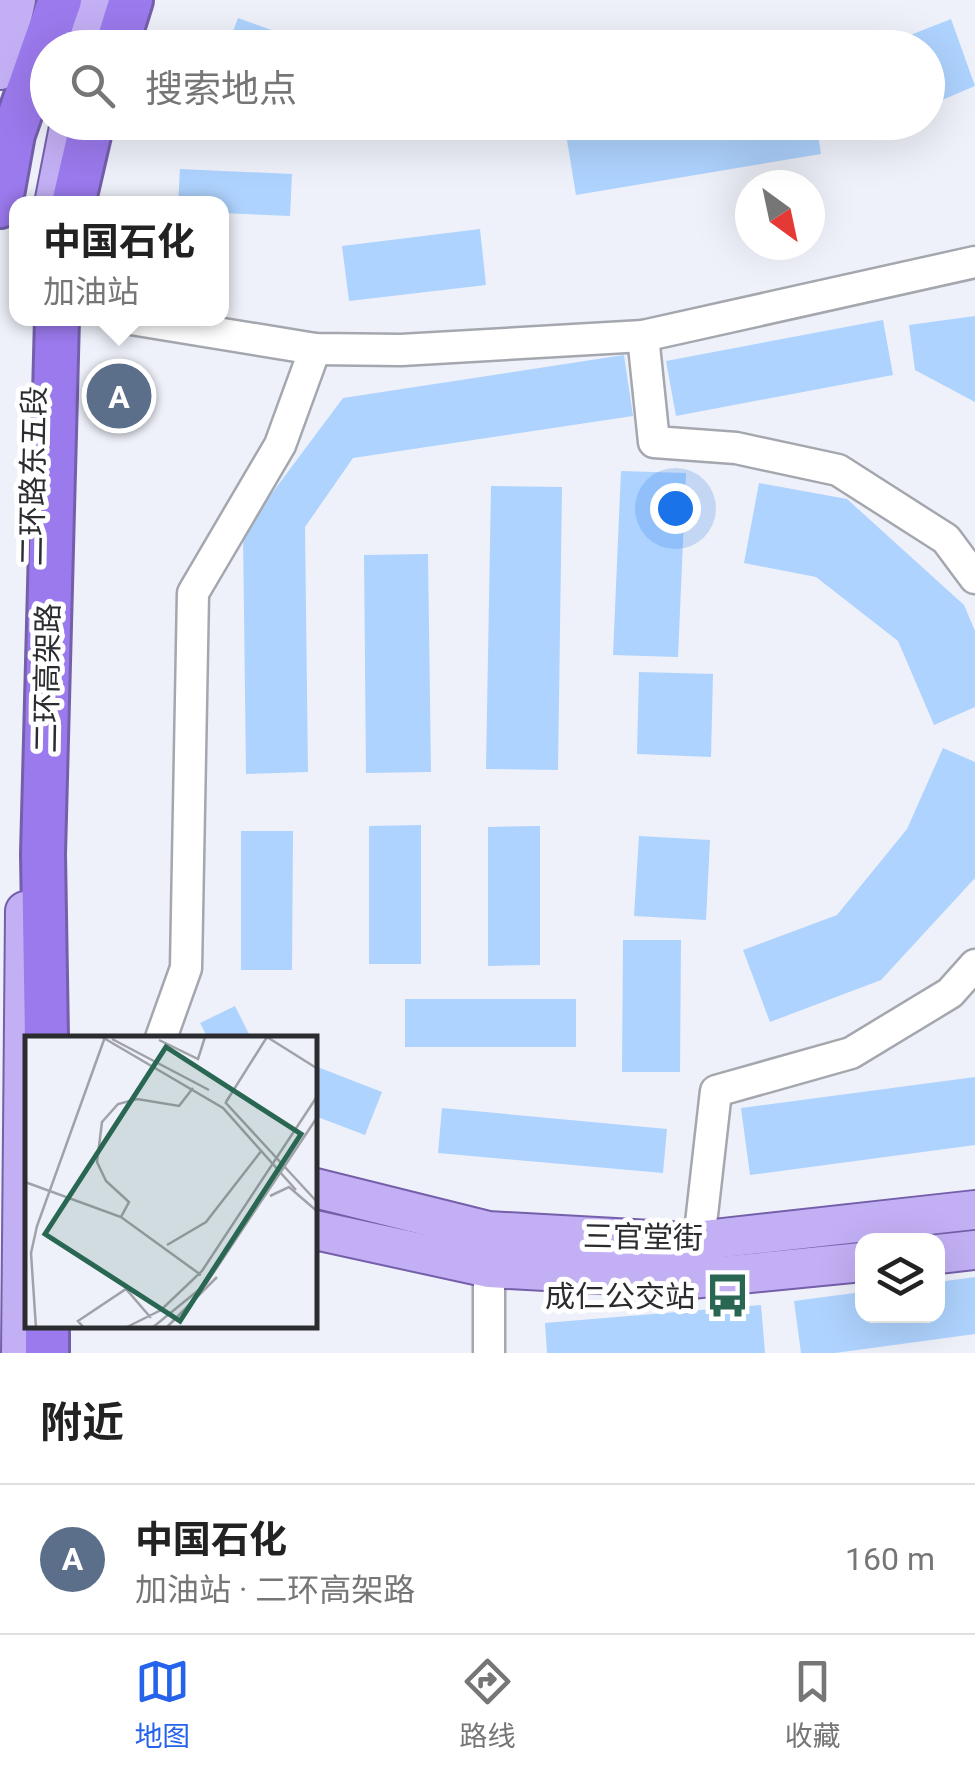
<!DOCTYPE html>
<html lang="zh">
<meta charset="utf-8">
<style>
:root{--surface:#fff;--page:#f2f2f2;--text:#222;--muted:#767676;--line:#e0e0e0;--accent:#2563eb}
body{margin:0;font-family:Roboto,"Noto Sans SC",sans-serif;background:var(--page);color:var(--text)}
.controls{position:absolute;right:30px;bottom:30px;display:grid;overflow:hidden;border-radius:20px;box-shadow:0 10px 40px #0002}
.controls button{width:90px;height:90px;display:grid;place-items:center;padding:0;border:0;border-bottom:2px solid var(--line);background:var(--surface);color:var(--text);font:50px sans-serif}
.compass{position:absolute;left:735px;top:170px;width:90px;height:90px;border-radius:50%;background:var(--surface);box-shadow:0 10px 40px #0002;rotate:147deg}
.you{position:absolute;left:675px;top:508px;width:35px;height:35px;margin:-25px;border:8px solid #fff;border-radius:50%;background:#1a73e8;box-shadow:0 0 0 15px #1a73e833}
.badge{display:grid;place-items:center;width:65px;height:65px;border-radius:50%;background:var(--accent);color:#fff;font-size:32px;font-weight:700}
.pin{position:absolute;translate:-50% -50%;border:5px solid #fff;box-shadow:0 2px 10px #0006}
.popup{position:absolute;left:9px;top:196px;width:220px;height:130px;box-sizing:border-box;display:grid;place-content:center;border-radius:20px;background:var(--surface);filter:drop-shadow(0 2px 8px #0005);font-size:32px;white-space:nowrap;color:var(--muted)}
.popup b{font-size:38px;color:var(--text)}
.popup::after{content:'';position:absolute;left:50%;top:100%;margin-left:-20px;border:20px solid transparent;border-top-color:var(--surface)}
.list{margin:0;padding:0;list-style:none}
h2{display:flex;justify-content:space-between;align-items:center;height:130px;margin:0;padding:0 40px;font-size:42px}
h2 small{font-size:32px;font-weight:400;color:var(--muted)}
.list li{display:grid;grid-template-columns:65px 1fr auto;gap:30px;align-items:center;box-sizing:border-box;height:150px;padding:0 40px;border-top:2px solid var(--line)}
.list b{display:block;font-size:38px;white-space:nowrap}
.list p{margin:0;font-size:32px;white-space:nowrap;color:var(--muted)}
.list em{font-size:32px;font-style:normal;color:var(--muted)}
.icon{flex:none;width:55px;height:55px;fill:none;stroke:currentColor;stroke-width:2;stroke-linecap:round;stroke-linejoin:round}
.map{position:relative;flex:none;width:975px;height:1353px;overflow:hidden}
.search{position:absolute;background:var(--surface);box-shadow:0 10px 40px #0002;left:30px;right:30px;top:30px;height:110px;display:flex;align-items:center;gap:25px;box-sizing:border-box;padding:0 35px;border-radius:55px;color:var(--muted);font-size:38px}
.sheet{height:280px;background:var(--surface)}
nav{display:flex;justify-content:space-around;align-items:center;box-sizing:border-box;height:140px;border-top:2px solid var(--line);background:var(--surface);font-size:28px;color:var(--muted)}
nav a{display:grid;justify-items:center;gap:5px}
nav .on{color:var(--accent)}
.map>svg:first-child{display:block}
.building{fill:#aed3fe}
.lines{fill:none;stroke-linecap:round;stroke-linejoin:round}
.minor-casing{stroke:#a4a7ae;stroke-width:35}
.major-casing{stroke:#745faa;stroke-width:42}
.highway-casing{stroke:#745faa;stroke-width:48}
.minor{stroke:#fff;stroke-width:30}
.major{stroke:#c3aff4;stroke-width:38}
.highway{stroke:#9b7aed;stroke-width:42}
.labels{text-anchor:middle;dominant-baseline:central;stroke-width:10;stroke-linejoin:round;paint-order:stroke}
.street-label{font-size:30px;fill:#2b2c2f;stroke:#fff}
.poi-label{font-size:30px;fill:#2b2c2f;stroke:#fff;text-anchor:end}
.inset-road{fill:none;stroke:#a0a2a8;stroke-width:2.5}
.view{fill:#296753;fill-opacity:0.15;stroke:#296753;stroke-width:5}
.inset-edge{fill:none;stroke:#2b2c2f;stroke-width:5}
</style>
<div class="map">
<svg width="975" height="1353" viewBox="0 0 975 1353">
<rect width="100%" height="100%" fill="#eef1f9"/>
<g class="building">
<polygon points="238,18 319,47 319,48 227,48"/>
<polygon points="951,19 975,86 928,106 928,48 880,47"/>
<polygon points="564,122 816,122 821,154 576,195"/>
<polygon points="180,169 292,174 290,216 222,213 222,204 178,204"/>
<polygon points="480,229 486,285 349,301 342,246"/>
<polygon points="975,316 975,402 915,370 909,325"/>
<polygon points="883,320 893,375 676,416 666,361"/>
<polygon points="624,355 633,416 353,458 305,527 308,772 246,774 243,532 343,398"/>
<polygon points="621,471 686,473 678,657 613,655"/>
<polygon points="759,483 847,499 964,605 975,631 975,707 934,725 898,641 816,577 744,563"/>
<polygon points="491,486 562,487 558,770 486,769"/>
<polygon points="428,554 431,772 366,773 364,555"/>
<polygon points="639,672 713,674 711,757 637,754"/>
<polygon points="943,748 975,762 975,878 881,980 770,1022 743,950 837,915 907,829"/>
<polygon points="421,825 421,964 369,964 369,826"/>
<polygon points="540,826 540,965 488,966 488,827"/>
<polygon points="241,831 293,831 292,970 241,970"/>
<polygon points="639,836 710,840 706,920 634,916"/>
<polygon points="623,940 681,940 680,1072 622,1072"/>
<rect x="405" y="999" width="171" height="48"/>
<polygon points="235,1006 251,1038 208,1038 200,1023"/>
<polygon points="315,1066 382,1092 365,1135 315,1116"/>
<polygon points="975,1077 975,1145 750,1175 741,1108"/>
<polygon points="442,1108 667,1129 663,1173 438,1153"/>
<polygon points="975,1277 975,1334 835,1353 801,1353 794,1301 862,1292 862,1316 938,1316 938,1282"/>
<polygon points="761,1305 765,1353 547,1353 545,1323"/>
</g>
<g class="lines">
<defs>
<g id="minor">
<polyline points="125,318 315,349 401,350 643,336 975,262"/>
<polyline points="643,336 654,442 736,448 838,470 946,539 975,578"/>
<polyline points="161,1038 186,968 193,593 280,445 315,349"/>
<polyline points="699,1241 716,1091 851,1053 950,993 975,965"/>
<polyline points="489,1268 489,1353"/>
</g>
<g id="major">
<polyline points="87,48 98,0"/>
<polyline points="0,70 16,0"/>
<polyline points="54,204 70,122"/>
<polyline points="315,1188 488,1231 687,1242 975,1210"/>
<polyline points="315,1230 489,1268 691,1279 862,1262"/>
<polyline points="938,1254 975,1250"/>
<polyline points="21,1353 25,911"/>
</g>
<g id="highway">
<polyline points="116,48 131,0"/>
<polyline points="73,204 92,122"/>
<polyline points="0,206 13,134 60,0"/>
<polyline points="46,1038 43,854 57,318"/>
<polyline points="47,1353 47,1326"/>
</g>
</defs>
<use href="#minor" class="minor-casing"/>
<use href="#major" class="major-casing"/>
<use href="#highway" class="highway-casing"/>
<use href="#minor" class="minor"/>
<use href="#major" class="major"/>
<use href="#highway" class="highway"/>
</g>
<defs>
<symbol id="bus-bare" viewBox="-9 -9 18 18"><path d="M-5-6H5V4H4V6H2V4H-2V6H-4V4H-5ZM-3.5-4V0h7V-4ZM-3.5 1.2v1.5H-2V1.2ZM2 1.2v1.5H3.5V1.2Z" fill="#296753" stroke="#fff" stroke-width="2.5" paint-order="stroke"/></symbol>
</defs>
<g fill-rule="evenodd">
<use href="#bus-bare" x="696" y="1264" width="63" height="63"/>
</g>
<g class="labels">
<g class="street-label">
<text transform="translate(33 476) rotate(-89)">二环路东五段</text>
<text transform="translate(47 678) rotate(-89)">二环高架路</text>
<text transform="translate(643 1237) rotate(1)">三官堂街</text>
</g>
<g class="poi-label">
<text x="695" y="1296">成仁公交站</text>
</g>
</g>
<g transform="translate(25 1036)">
<rect width="292" height="292" fill="#eef1f9"/>
<path class="inset-road" d="M 77,1 L 198,72 L 271,154M 242,1 L 293,33M 87,3 L 184,54M 134,4 L 173,23 L 180,1M 200,66 L 293,167M 201,66 L 242,1M 0,146 L 96,181 L 176,239M 245,160 L 264,151 L 293,176M 96,181 L 104,166 L 81,145 L 72,126 L 77,86 L 93,68 L 112,63 L 154,70 L 168,52M 142,209 L 181,186 L 237,114M 11,292 L 6,217 L 12,190 L 80,1M 59,292 L 53,285 L 101,253 L 126,282M 100,292 L 136,274 L 177,235 L 293,59M 127,292 L 181,248 L 293,80M 141,292 L 192,241"/>
<path class="view" d="M 141,11 L 276,98 L 155,285 L 20,198 Z"/>
<rect width="292" height="292" class="inset-edge"/>
</g>
</svg>
<div class="controls">
<button><svg class="icon" aria-label="layers" viewBox="0 0 24 24"><path d="M12 4l9 5-9 5-9-5zM3 14l9 5 9-5"/></svg></button>
</div>
<svg class="compass" viewBox="-18 -18 36 36"><path d="M0-13l5 13h-10z" fill="#e53935"/><path d="M0 13l5-13h-10z" fill="#767676"/></svg>
<div class="you"></div>
<div class="pin badge" style="left:119px;top:396px;background:#5c6f8a">A</div>
<div class="popup"><b>中国石化</b>加油站</div>
<div class="search"><svg class="icon" aria-label="search" viewBox="0 0 24 24"><circle cx="10" cy="10" r="6"/><path d="M15 15l6 6"/></svg>搜索地点</div>
</div>
<section class="sheet">
<h2>附近<small></small></h2>
<ul class="list">
<li><span class="badge" style="background:#5c6f8a">A</span><div><b>中国石化</b><p>加油站 · 二环高架路</p></div><em>160 m</em></li>
</ul>
</section>
<nav>
<a class="on"><svg class="icon" aria-label="map" viewBox="0 0 24 24"><path d="M3 6l6-2 6 2 6-2v14l-6 2-6-2-6 2zM9 4v14M15 6v14"/></svg>地图</a>
<a><svg class="icon" aria-label="directions" viewBox="0 0 24 24"><path d="M12 3l9 9-9 9-9-9zM9 14v-3h6M13 9l2 2-2 2"/></svg>路线</a>
<a><svg class="icon" aria-label="saved" viewBox="0 0 24 24"><path d="M7 4h10v16l-5-4-5 4z"/></svg>收藏</a>
</nav>
